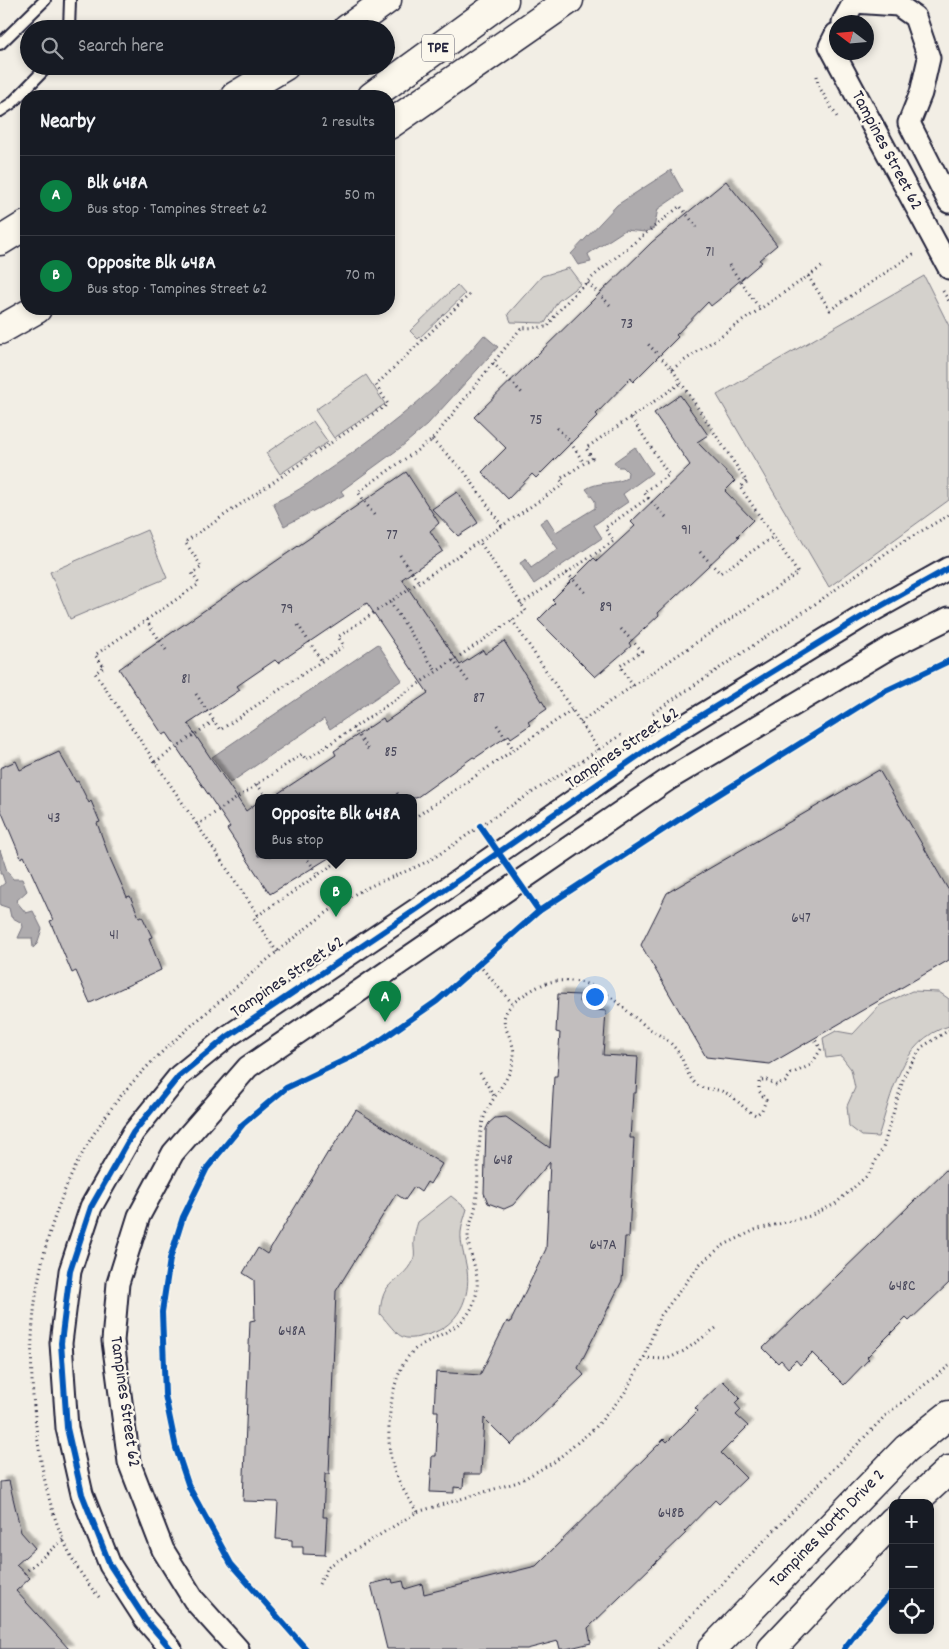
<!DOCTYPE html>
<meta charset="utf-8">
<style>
:root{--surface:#171b24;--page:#242831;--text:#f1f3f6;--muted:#9ea1a6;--line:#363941;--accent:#0b8043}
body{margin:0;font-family:Dekko,sans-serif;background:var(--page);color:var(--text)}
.controls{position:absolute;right:15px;bottom:15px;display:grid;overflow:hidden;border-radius:10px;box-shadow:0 2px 8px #0003}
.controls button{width:45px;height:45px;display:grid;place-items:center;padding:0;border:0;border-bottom:1px solid var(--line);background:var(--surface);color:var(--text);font:25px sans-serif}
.compass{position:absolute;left:829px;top:15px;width:45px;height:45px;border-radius:50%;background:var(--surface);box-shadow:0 2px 8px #0003;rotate:286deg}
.you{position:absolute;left:594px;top:996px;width:18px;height:18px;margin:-12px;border:4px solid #fff;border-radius:50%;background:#1a73e8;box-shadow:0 0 0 8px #1a73e833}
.badge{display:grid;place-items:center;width:32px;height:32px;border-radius:50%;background:var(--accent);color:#fff;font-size:16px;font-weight:700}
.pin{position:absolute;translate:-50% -41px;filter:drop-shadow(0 1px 2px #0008)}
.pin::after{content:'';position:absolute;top:26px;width:18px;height:15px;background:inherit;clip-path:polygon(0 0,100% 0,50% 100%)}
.popup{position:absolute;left:255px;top:794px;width:162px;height:65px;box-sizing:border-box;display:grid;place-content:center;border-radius:10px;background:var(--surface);filter:drop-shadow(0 1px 4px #0005);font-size:16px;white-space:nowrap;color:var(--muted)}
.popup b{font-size:19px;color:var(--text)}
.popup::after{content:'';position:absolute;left:50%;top:100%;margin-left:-10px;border:10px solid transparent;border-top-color:var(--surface)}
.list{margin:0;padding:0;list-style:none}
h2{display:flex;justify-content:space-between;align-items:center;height:65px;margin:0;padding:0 20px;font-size:21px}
h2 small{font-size:16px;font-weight:400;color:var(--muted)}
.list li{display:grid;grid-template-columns:32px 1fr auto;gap:15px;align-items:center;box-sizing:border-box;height:80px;padding:0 20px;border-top:1px solid var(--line)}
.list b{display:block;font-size:19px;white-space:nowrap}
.list p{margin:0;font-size:16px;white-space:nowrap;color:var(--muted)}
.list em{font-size:16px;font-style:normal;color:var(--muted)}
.icon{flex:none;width:28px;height:28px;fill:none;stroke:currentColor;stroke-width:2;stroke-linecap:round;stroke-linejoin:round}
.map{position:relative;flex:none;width:949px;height:1649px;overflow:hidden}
.search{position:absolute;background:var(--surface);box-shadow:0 2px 8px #0003;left:20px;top:20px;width:375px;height:55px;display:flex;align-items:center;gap:12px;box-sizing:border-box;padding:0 18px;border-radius:28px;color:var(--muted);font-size:19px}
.panel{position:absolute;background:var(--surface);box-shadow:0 2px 8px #0003;left:20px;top:90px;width:375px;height:225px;border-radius:20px}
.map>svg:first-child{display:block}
.green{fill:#d4d1cc;stroke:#7b7a84}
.water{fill:#aeabad;stroke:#76747f}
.building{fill:#c2bebe;stroke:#22223b;filter:url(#shadow)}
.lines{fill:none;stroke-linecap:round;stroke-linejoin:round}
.lane-casing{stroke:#22223b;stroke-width:14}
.street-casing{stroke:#22223b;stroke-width:25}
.secondary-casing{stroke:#22223b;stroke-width:31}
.highway-casing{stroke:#22223b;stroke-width:31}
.path{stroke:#22223b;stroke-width:3;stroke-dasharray:1 4;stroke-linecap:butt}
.lane{stroke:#fbf7ec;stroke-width:10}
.street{stroke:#fbf7ec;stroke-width:21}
.secondary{stroke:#fbf7ec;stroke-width:28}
.highway{stroke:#fbf7ec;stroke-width:28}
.cycleway-casing{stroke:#fbf7ec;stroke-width:9}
.cycleway{stroke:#0057b8;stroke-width:6}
.labels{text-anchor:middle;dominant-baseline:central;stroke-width:5;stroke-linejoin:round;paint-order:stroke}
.number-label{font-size:15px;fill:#4a495c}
.shield{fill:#fbf7ec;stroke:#636270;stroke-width:1}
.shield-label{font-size:16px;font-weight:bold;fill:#22223b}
.street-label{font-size:18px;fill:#22223b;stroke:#fbf7ec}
</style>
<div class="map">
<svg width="949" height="1649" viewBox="0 0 949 1649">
<defs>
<filter id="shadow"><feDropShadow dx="4.5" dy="-4.5" stdDeviation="1" flood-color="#0004"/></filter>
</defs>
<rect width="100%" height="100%" fill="#f2eee5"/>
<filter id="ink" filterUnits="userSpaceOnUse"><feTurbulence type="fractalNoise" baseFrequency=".02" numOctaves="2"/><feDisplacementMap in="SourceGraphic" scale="10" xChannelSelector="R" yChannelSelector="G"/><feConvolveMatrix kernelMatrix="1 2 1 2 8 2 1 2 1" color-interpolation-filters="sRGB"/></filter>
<g filter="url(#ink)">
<g class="green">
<polygon points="569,268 581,284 558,301 545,323 511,322 508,314 542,276"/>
<polygon points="924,276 949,326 949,500 829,587 717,395"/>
<polygon points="457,285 465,294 418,339 410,331"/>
<polygon points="366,375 385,404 334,438 315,410"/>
<polygon points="313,421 328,442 280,474 266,453"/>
<polygon points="147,530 167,578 70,619 50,572"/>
<path d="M 912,991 L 939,992 L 949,999 L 949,1026 C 900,1040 892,1095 878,1137 L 862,1136 L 849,1126 L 847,1106 L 855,1088 L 851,1069 L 841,1056 L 826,1058 L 823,1038 L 836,1031 L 853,1034 L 880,1005 Z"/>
<path d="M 451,1196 L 467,1209 C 465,1216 462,1224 461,1232 C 460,1245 465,1257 467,1270 C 471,1298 458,1325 430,1334 C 399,1344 400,1336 380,1314 C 382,1276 400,1286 413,1260 C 416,1255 413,1247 414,1241 C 414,1235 416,1228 418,1222 Z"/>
</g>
<g class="water">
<polygon points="671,170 683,192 658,209 654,228 645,232 625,230 588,254 591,262 578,265 571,254 617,205"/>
<path d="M 484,335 L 498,347 L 427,425 L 400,448 L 341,491 L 344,495 L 284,526 L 273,503 C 298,492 319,476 341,461 C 393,424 444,384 484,335 Z"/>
<path d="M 635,447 L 652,473 L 623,494 L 628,502 L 594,525 L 602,538 L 534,584 L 520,563 L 526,559 L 531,568 L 558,549 L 540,523 L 547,518 L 556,532 L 595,508 L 595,501 L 586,489 C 598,481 614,485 627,478 L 628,472 L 623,467 L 618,467 L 614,462 Z"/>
<polygon points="378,644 402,680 330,729 324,719 230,783 212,757"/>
<polygon points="0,850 7,871 13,879 22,879 27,891 16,901 26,913 33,911 42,929 37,944 33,948 32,938 18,938 23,927 22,923 11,917 9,908 0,905 0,887 5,883 2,874 0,874"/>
</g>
<g class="building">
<polygon points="726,181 777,245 759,260 762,262 730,289 731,290 711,306 708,302 676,335 678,337 633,382 631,378 596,414 598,416 536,478 532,474 508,499 482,472 506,448 474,417 652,242"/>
<polygon points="680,395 708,435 697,442 735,481 725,491 753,520 737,536 739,537 658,613 659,615 629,643 631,646 595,677 538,620 555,603 552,600 594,558 597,561 635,526 631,522 690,465 654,413"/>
<polygon points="406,472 439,523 430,531 443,551 402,579 460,665 483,650 485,654 504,641 547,709 528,722 530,725 511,738 509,735 475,758 473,757 416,798 271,798 336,755 334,751 383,718 385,722 428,693 367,603 278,663 275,660 237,686 240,690 188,724 246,811 258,802 258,856 332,856 270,894 227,829 230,827 167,733 163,735 119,669"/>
<polygon points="457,492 478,523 458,536 432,509"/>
<polygon points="59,752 76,782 78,781 89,803 91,801 100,822 97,823 109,856 127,897 130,896 139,917 142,916 152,937 149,938 161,970 90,1003 76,971 72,973 50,921 53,920 24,856 21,858 0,808 0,768 16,761 20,770"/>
<polygon points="879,770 949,891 949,960 770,1064 706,1057 641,945 667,893"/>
<polygon points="558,994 580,995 579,1002 589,1003 588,1009 606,1011 603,1055 638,1057 636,1093 633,1093 630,1138 634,1138 629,1237 625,1237 622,1281 578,1368 584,1375 511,1445 484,1418 481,1474 464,1474 463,1488 454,1487 454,1493 430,1492 432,1456 436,1456 438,1411 434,1411 436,1372 480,1375 507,1321 510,1323 546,1249 550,1162 513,1205 504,1209 488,1203 484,1193 486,1129 489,1123 495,1118 506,1117 550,1148 554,1076 557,1076 560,1033 556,1032"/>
<polygon points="356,1110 442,1164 430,1184 427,1182 421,1192 414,1187 405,1200 396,1194 336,1291 329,1474 325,1474 323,1517 327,1517 325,1555 303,1554 303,1547 292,1547 292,1540 276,1539 278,1502 243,1501 250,1321 255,1320 254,1280 243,1273 258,1248 267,1254 328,1152 329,1153"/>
<polygon points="949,1167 949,1283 909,1321 906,1318 867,1357 869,1359 844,1385 812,1353 800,1365 796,1360 788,1368 781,1360 778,1363 763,1348"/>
<polygon points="723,1381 740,1398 735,1403 741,1410 736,1415 748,1426 721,1453 746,1478 719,1504 715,1500 684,1532 686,1533 588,1628 591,1643 566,1649 560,1649 558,1641 527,1649 387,1649 371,1584 392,1579 393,1583 403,1581 405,1589 422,1584 424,1594 536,1566 664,1439 667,1442 698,1411 695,1408"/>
<polygon points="9,1481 21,1532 35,1548 16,1565 30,1578 16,1591 69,1649 0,1649 0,1482"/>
</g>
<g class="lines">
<defs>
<g id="lane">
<polyline points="69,29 70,0"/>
<polyline points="0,44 45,0"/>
<polyline points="0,111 12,103 48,66"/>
</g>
<g id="street">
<polyline points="843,22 854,2 898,5 915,17 929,58 921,93 909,123 949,202"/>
<polyline points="836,34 830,46 949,268"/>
<polyline points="171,1649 145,1619 110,1565 82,1494 67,1428 61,1343 70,1271 91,1207 133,1133 179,1076 227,1037 417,909 661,740 865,615 949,568"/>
<polyline points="238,1649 194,1600 163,1550 129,1462 113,1341 118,1283 139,1216 173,1153 248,1067 669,779 891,647 949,618"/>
</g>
<g id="secondary">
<polyline points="913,1503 949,1470"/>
<polyline points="712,1649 906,1449 949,1415"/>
<polyline points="772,1649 893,1521"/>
</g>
<g id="highway">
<polyline points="347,29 387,0"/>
<polyline points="235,96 285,66"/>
<polyline points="372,96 504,0"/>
<polyline points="389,125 569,0"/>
<polyline points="0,241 26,225"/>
<polyline points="0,330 37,309"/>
</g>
</defs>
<use href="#lane" class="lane-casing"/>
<use href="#street" class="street-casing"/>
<use href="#secondary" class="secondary-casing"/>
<use href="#highway" class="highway-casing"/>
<g class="path">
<polyline points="817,76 818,85 837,117"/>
<polyline points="729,265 760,309"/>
<polyline points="808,276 830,310 915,253"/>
<polyline points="588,283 612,307"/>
<polyline points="943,291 949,301"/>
<polyline points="493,363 522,393"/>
<polyline points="672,369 823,266"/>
<polyline points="557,428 568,439 584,463"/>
<polyline points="432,440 464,471 502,526"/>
<polyline points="648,498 666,517"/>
<path d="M 374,515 L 358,492 L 432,440 L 521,328 L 548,327 C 564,293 648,233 680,206 L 697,227"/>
<polyline points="700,552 720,573 773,537"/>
<polyline points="400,555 419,582"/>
<polyline points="567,573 586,593"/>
<polyline points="390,602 436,671"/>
<polyline points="521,604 614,541 605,528 648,498 644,492 669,475 631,417"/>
<polyline points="146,620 168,653"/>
<polyline points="512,620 599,750"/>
<polyline points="298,625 322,661"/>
<polyline points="621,629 642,651 620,666 633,686"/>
<polyline points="453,660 470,684"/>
<polyline points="196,694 214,721"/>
<polyline points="653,713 818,602 899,544 949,515"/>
<polyline points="580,722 798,573 740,487 747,482 672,369 646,342"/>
<polyline points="497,725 514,750"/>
<polyline points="353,728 370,752"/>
<polyline points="155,762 214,721 220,730 344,646 338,637 564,484 560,479 592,458 586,448 681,383"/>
<polyline points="257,784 267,798"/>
<polyline points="397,793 400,798"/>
<polyline points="414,818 572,710"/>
<polyline points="197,825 302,754 306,760 526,611 479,541"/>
<polyline points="305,856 318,874"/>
<polyline points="258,915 95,673 104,667 95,655 199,584 192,573 202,567 185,542 388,404 376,385 469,295"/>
<polyline points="277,952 254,918 346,856"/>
<polyline points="479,965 512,1003"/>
<polyline points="480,1073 494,1096"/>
<polyline points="644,1358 667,1359 684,1351 716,1328"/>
<path d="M 417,1512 C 409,1499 399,1484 394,1470 C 383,1440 389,1366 418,1347 C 444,1331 473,1326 477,1289 C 479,1270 468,1253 468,1237 C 468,1226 475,1214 476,1203 C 479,1177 477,1150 482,1125 C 486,1103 505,1087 512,1066 C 523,1032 481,1024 524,995 C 533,989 545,982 556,981 C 599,978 612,1000 643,1024 C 652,1032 666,1037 674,1047 C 685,1058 684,1073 696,1084 C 703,1090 712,1088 721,1091 C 735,1095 742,1109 756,1115 L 762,1110 L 766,1100 L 759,1091 L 759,1081 L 765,1079 L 776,1085 L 785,1082 L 791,1074 L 811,1065 L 821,1049 L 814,1038"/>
<polyline points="24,1573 64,1539"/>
<polyline points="319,1584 329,1566 417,1512 518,1482 554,1462 595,1428 624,1394 644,1358 659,1318 700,1264 722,1246 755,1230 810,1216 835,1204 868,1175 883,1148 905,1073 922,1047 949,1030"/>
<path d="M 99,1597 C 51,1543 39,1466 33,1396 C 24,1284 56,1169 131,1084 C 160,1051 196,1022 229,993 C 267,960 305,926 347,899 C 371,883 401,875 426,862 C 448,850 468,834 489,820 C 533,792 577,764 621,735"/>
<polyline points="659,1649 887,1414 949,1366"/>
</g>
<use href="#lane" class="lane"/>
<use href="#street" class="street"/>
<use href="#secondary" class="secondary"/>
<use href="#highway" class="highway"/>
<defs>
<g id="cycleway">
<polyline points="480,826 539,911"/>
<polyline points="171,1649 145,1619 110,1565 82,1494 67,1428 61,1343 70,1271 91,1207 133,1133 179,1076 227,1037 417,909 661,740 865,615 949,568"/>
<polyline points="306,1649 231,1564 189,1487 176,1448 165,1395 162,1312 170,1259 183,1217 207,1168 243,1124 286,1088 368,1049 437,1001 539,911 692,811 879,694 949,661"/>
<polyline points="844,1649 865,1621 893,1591"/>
</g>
</defs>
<use href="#cycleway" class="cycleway-casing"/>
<use href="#cycleway" class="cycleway"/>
</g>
</g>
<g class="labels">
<g class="number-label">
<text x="710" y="253">71</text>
<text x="627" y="325">73</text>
<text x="536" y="421">75</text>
<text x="686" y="531">91</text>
<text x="392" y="536">77</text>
<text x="606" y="608">89</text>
<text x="287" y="610">79</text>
<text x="186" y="680">81</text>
<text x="479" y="699">87</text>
<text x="391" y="753">85</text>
<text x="54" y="819">43</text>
<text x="801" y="919">647</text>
<text x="114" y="936">41</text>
<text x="503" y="1161">648</text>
<text x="603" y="1246">647A</text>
<text x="902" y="1287">648C</text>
<text x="292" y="1332">648A</text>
<text x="671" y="1514">648B</text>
</g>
<rect class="shield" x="422" y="34.5" width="32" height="27" rx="4"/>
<g class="shield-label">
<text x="438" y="48">TPE</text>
</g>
<g class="street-label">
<text transform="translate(886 151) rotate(62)">Tampines Street 62</text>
<text transform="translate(623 749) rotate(-34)">Tampines Street 62</text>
<text transform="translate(288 978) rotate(-34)">Tampines Street 62</text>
<text transform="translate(124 1402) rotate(82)">Tampines Street 62</text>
<text transform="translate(828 1529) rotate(-46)">Tampines North Drive 2</text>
</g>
</g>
</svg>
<div class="controls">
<button>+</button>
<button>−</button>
<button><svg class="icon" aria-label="locate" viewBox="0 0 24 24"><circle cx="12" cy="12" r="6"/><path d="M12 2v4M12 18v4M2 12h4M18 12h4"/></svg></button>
</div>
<svg class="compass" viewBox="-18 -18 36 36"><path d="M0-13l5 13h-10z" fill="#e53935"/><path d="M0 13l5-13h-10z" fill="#9ea1a6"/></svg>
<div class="you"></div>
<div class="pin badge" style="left:385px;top:1022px">A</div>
<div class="pin badge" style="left:336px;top:917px">B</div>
<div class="popup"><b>Opposite Blk 648A</b>Bus stop</div>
<div class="search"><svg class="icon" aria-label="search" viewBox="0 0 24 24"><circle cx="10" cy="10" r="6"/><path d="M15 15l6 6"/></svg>Search here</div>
<section class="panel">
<h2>Nearby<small>2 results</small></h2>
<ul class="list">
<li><span class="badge">A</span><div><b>Blk 648A</b><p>Bus stop · Tampines Street 62</p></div><em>50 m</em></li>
<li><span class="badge">B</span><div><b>Opposite Blk 648A</b><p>Bus stop · Tampines Street 62</p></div><em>70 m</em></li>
</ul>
</section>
</div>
